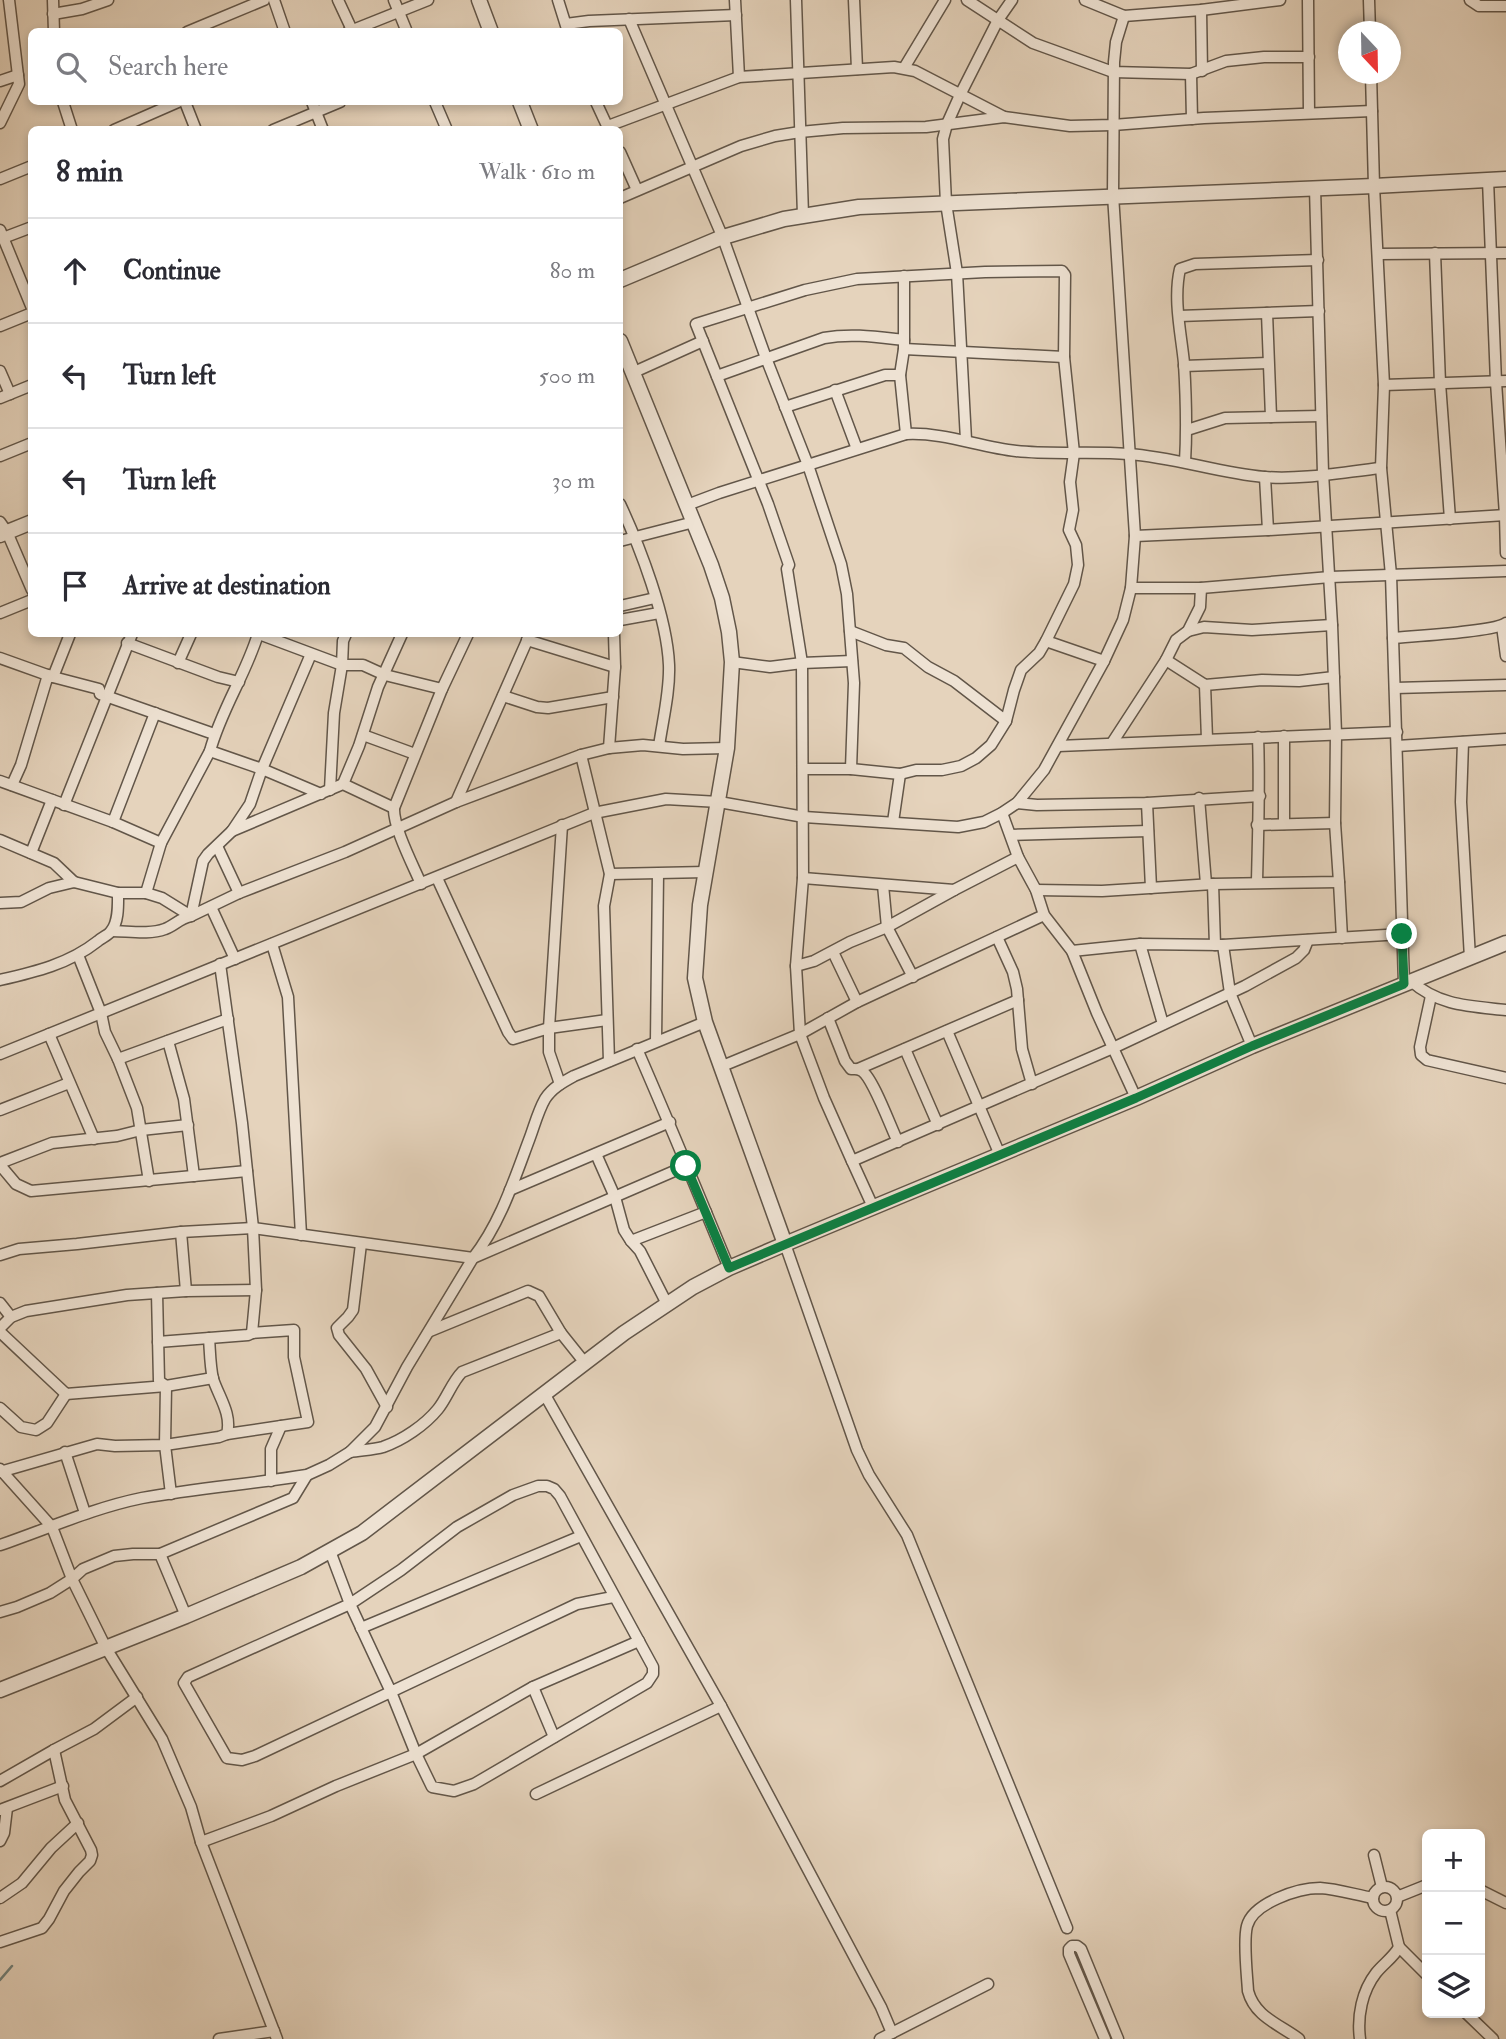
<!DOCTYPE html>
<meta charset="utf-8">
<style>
:root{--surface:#fff;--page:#f7f7f7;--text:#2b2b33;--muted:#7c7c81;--line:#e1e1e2}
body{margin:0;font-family:"IM FELL Double Pica",serif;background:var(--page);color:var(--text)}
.controls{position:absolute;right:21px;bottom:21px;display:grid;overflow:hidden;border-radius:10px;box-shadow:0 4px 10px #0003}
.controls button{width:63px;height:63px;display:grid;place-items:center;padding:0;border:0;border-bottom:2px solid var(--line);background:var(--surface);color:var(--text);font:35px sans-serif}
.compass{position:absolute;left:1338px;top:21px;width:63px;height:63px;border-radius:50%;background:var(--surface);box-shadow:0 4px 10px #0003;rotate:158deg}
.stop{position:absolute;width:21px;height:21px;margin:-16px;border:5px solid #0b8043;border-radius:50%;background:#fff}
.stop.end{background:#0b8043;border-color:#fff;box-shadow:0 2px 7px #0008}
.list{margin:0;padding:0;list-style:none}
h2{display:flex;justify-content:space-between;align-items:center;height:91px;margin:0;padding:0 28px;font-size:30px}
h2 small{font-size:23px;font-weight:400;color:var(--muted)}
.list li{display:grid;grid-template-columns:46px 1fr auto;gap:21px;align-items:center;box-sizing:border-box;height:105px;padding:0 28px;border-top:2px solid var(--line)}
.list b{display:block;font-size:26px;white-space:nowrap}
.list em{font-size:23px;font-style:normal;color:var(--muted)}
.icon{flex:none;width:38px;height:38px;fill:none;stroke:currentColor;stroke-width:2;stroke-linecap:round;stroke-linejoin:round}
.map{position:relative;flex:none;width:1506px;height:2039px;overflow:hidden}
.search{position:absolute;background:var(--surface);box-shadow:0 4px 10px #0003;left:28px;top:28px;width:595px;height:77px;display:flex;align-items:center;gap:18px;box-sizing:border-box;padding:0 24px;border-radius:10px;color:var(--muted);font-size:26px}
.panel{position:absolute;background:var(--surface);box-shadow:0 4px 10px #0003;left:28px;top:126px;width:595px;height:511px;border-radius:10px}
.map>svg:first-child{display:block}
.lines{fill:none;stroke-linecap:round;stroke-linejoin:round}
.stream{stroke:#70807a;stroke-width:2.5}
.minor-casing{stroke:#625649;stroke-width:13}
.tertiary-casing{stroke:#625649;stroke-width:17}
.minor{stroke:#eee2d3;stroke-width:10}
.tertiary{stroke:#eee2d3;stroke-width:14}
.route{stroke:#0b8043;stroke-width:9}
</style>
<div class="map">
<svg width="1506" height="2039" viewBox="0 0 1506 2039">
<rect width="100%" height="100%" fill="#e5d3bc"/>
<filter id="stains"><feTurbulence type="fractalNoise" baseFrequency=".00286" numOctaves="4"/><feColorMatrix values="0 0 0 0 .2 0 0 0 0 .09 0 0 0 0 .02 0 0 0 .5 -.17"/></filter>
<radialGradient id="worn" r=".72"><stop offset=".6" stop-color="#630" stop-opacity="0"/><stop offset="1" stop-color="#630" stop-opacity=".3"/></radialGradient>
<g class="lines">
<polyline class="stream" points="0,1980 12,1966"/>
<defs>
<g id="minor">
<polyline points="53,0 54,32"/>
<polyline points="274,0 285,32"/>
<polyline points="338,0 352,30"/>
<polyline points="394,0 407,32"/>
<polyline points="558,0 568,32"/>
<polyline points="735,0 739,77"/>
<polyline points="796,0 803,215"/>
<polyline points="854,0 857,69"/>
<polyline points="967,0 1033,43 1113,72 1191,74 1226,61 1264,57 1309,57"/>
<polyline points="1085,0 1124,16 1201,10 1280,0"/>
<polyline points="1308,0 1309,113"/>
<polyline points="1369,0 1370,32"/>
<polyline points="1470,0 1479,6 1506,6"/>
<polyline points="1201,10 1202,71"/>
<polyline points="53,14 82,9 108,0"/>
<polyline points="629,19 723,238 766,358 808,465 841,564 847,594 854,683 851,769"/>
<polyline points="566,24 589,21 736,15"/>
<polyline points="187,32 264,0"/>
<polyline points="348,32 428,0"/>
<polyline points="904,68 945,0"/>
<polyline points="1191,74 1192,119"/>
<polyline points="1371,74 1374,186 1384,385 1381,468 1391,575 1404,984"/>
<polyline points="0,81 18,75"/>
<polyline points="63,102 72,130"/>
<polyline points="185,102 196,130"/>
<polyline points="312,102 323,130"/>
<polyline points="435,102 447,130"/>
<polyline points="596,102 609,130"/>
<polyline points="0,123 19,84 9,0"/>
<polyline points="608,126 739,77 894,67 915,71 1004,117"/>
<polyline points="114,130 178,102"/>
<polyline points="273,130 340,102"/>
<polyline points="620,152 637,190"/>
<polyline points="0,179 32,166"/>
<polyline points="1488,180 1496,382 1505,515 1506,553"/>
<polyline points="620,198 741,146 775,136 800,132 843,128 926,127 1004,117 1070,126 1113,125 1204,118 1372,111"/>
<polyline points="0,230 32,308"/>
<polyline points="3,238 32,227"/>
<polyline points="1435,253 1440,383 1450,519"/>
<polyline points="1378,254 1506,253"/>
<polyline points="904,276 904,349 900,375 906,434"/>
<polyline points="1267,313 1271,417"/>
<polyline points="1179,316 1319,311"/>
<polyline points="0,326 32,313"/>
<polyline points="904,349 1064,357"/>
<polyline points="1184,366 1268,363"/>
<polyline points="0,371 10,394"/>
<polyline points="632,373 703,341"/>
<path d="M 717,376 L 824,338 C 851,333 877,337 904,340"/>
<polyline points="1384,385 1506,381"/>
<polyline points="835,390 857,449"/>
<polyline points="0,398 32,385"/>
<polyline points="785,407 885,375 900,375"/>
<polyline points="1187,430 1225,418 1321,416"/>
<polyline points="966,440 957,273 946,203 943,139 947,124 960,95 998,20 1012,0"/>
<polyline points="0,456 32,443"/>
<path d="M 1185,462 C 1187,429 1186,396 1184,363 C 1181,333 1173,299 1180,269 L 1195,264 L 1318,260"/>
<polyline points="1265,477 1268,530"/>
<path d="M 620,504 C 640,547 667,617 669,665 C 670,691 663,719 659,746"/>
<path d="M 687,505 L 719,493 L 906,434 C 944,432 979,447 1016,451 C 1053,455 1091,451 1128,454 C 1174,457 1218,473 1264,477 C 1303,480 1343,472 1381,468"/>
<polyline points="0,522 7,532 32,590"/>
<polyline points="1135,536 1268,530 1506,515"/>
<polyline points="620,541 694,522"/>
<polyline points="1131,588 1201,588 1330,577 1506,571"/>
<polyline points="620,606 655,598"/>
<polyline points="0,613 32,600"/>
<polyline points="620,620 659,613"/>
<polyline points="1502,626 1506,656"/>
<polyline points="850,631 886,645 904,648 928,667 954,681 1006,721"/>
<polyline points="1188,631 1204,627 1252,630 1332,625"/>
<polyline points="259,634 342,665 363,665 385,675 442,689"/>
<path d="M 1393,638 C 1413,636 1494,632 1506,623"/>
<polyline points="527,640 615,667"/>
<polyline points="1046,641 1104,661"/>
<polyline points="127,643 218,677 239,682"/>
<polyline points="0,658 53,677 99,689 100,694 214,734"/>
<polyline points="1166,660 1205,685 1262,680 1299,681 1334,677"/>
<polyline points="732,662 770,667 802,663 852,661"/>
<polyline points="178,663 191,634"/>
<polyline points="53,677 70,634"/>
<polyline points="1205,685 1207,739"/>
<polyline points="1395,688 1506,685"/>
<polyline points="503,696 537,707 548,708 613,697"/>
<polyline points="363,735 415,754"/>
<polyline points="1284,736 1284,824"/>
<polyline points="1463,742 1461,802 1470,958"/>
<polyline points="1112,743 1166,660 1176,640 1188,631 1200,607 1201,588"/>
<polyline points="1058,746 1397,732"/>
<polyline points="1397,746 1506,739"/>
<polyline points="609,748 615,667 614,634"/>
<polyline points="210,751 262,769 311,654"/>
<polyline points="581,755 610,874 604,906 609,1061"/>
<polyline points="804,769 851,769 900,774 916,770 942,770 961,766 976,758 991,745 1006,721 1014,690 1021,670 1039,653 1046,641 1074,584 1078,565 1076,545 1069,530 1073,510 1070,482 1074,453 1064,357 1065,275 1062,271 985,272 857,279 805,290 696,324 768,504 789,565 787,569 802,663 803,878 796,966 800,1034 824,1098 852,1161 1113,1048 1245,986 1296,958 1304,950 1308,940"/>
<polyline points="0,781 113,822 161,843"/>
<polyline points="343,784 359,746 378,687 402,634"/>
<polyline points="12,785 21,765 48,675"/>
<polyline points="330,790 334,713 342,665 343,641 346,634"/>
<polyline points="321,794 262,769 250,804 232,831 343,784 394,808"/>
<polyline points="1199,798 1206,884"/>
<polyline points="456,802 530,634"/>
<polyline points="1017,803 1037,805 1147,803 1260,796"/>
<polyline points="1147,803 1151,888"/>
<polyline points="64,805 132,634"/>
<polyline points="1002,813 1018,857 1036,890 1044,915 1072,951 1097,1013 1136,1098"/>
<polyline points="113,822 155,713"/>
<polyline points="893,822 900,774"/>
<polyline points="1257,825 1335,823"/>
<polyline points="1011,835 1148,831"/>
<polyline points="0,840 54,863 74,882"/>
<polyline points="217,846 239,893"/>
<polyline points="31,853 52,800"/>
<polyline points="610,874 706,872"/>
<polyline points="437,878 508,1032 513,1039 549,1028 607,1020"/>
<polyline points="803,878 954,890 1018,857"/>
<path d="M 1257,882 C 1258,834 1260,786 1258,737"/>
<polyline points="1339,882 1342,938"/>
<path d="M 421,884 C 413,865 393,827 394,808 L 442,689 L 468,634"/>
<polyline points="1213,884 1215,945"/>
<polyline points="883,885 887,927 913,977"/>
<polyline points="1036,890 1102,891 1213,884 1339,882 1335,823 1336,734 1332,625 1323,473 1315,188"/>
<path d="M 146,893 L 161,843 L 210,751 C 221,710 246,674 258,634"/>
<polyline points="0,903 21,902 49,888 74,882 118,893 146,893 162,898 191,916 239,893 345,852 456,802 581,755 609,748 643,745 683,749 727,748"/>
<polyline points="211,907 235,959"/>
<path d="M 112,931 C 128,931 149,935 165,929 C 174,926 180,918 191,916 L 203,861 L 208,854 L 232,831"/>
<polyline points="997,937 1013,972 1017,989 1022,1049 1032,1084"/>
<polyline points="272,944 288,997 301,1235"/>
<polyline points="1140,944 1163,1024"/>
<polyline points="1223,945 1230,993 1252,1046"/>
<polyline points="1072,951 1140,944 1223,945 1402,934"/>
<polyline points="833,952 857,1002"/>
<polyline points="78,955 101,1013 105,1032 118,1059 137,1108 149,1181"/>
<polyline points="796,966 814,961 850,942 887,927 954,890"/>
<path d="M 0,980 C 35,972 69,964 98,941 C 101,938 109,935 111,931 C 119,922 118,904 118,893"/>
<path d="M 1411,981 C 1439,1006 1470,1006 1506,1010"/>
<polyline points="1431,996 1420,1047 1421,1055 1427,1060 1506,1078"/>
<path d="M 828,1018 L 845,1061 L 851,1069 C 856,1069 857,1068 862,1071 C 873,1078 891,1128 898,1142"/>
<polyline points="947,1031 1000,1155"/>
<polyline points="49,1034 94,1139"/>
<polyline points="168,1041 184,1099 194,1176"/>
<polyline points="656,1041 658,874"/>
<path d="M 637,1049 C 669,1122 699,1195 729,1268"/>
<polyline points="905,1049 938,1125"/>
<polyline points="0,1054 594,813 666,799 719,802 804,817 958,827 984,822 1002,813 1017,803 1044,770 1104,661 1123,620 1131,588 1135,536 1113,195 1114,62 1116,42 1124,16"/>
<polyline points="118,1059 228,1019"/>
<polyline points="720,1067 800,1034 857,1002 1044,915"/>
<polyline points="858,1069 1018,1000"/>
<polyline points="560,1084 549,1052 549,1028 562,825"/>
<polyline points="0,1110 69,1083"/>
<polyline points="596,1154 615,1197 624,1230 631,1241 640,1251 667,1304"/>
<polyline points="852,1161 873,1207"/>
<polyline points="0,1163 52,1143 117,1136 141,1130 188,1125"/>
<polyline points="0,1165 16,1184 31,1191 247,1171"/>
<polyline points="510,1190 670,1122"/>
<polyline points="181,1232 186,1291"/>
<polyline points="631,1241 706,1212"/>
<polyline points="361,1244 353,1310 348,1317 337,1328 339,1335 366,1369 387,1407"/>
<polyline points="785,1244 857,1450 869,1475 907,1535 1067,1928"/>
<polyline points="0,1255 19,1249 77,1244 181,1232 253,1228 473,1258 686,1166"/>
<polyline points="157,1293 159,1381 166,1386 165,1445 171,1494"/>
<polyline points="0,1303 11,1317"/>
<polyline points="0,1328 11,1317 26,1311 127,1295 186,1291 256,1290"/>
<polyline points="430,1331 528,1291 539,1296 561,1333 585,1363"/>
<polyline points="0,1332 66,1394 166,1386 213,1378"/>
<polyline points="158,1342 248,1335 252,1333 256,1290 253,1228 242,1123 220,964"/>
<polyline points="545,1395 721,1706 881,2007 892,2033"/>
<polyline points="0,1408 21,1427 36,1430 47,1423 66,1394"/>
<polyline points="227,1434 308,1422 294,1357 294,1330 252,1333"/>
<polyline points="65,1452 85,1513"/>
<path d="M 350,1452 C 361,1450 373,1450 383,1447 C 403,1440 425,1425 438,1409 C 447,1398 452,1382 462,1372 L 561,1333"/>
<polyline points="0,1469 52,1527 72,1579 106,1648 162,1739 191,1807 201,1842 277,2039"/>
<path d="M 0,1472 L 97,1444 L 115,1446 L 165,1445 L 219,1437 L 227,1434 C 232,1414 219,1397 213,1379 C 210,1366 210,1351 209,1338"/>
<polyline points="271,1481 271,1449 281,1426"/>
<path d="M 0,1545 C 47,1529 93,1508 142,1498 C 197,1488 252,1484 307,1475 L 329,1465 L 350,1452 L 375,1427 L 407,1367 L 473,1258 C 500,1224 514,1180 529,1140 C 534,1127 538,1111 545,1099 C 552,1088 563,1082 574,1076 L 705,1022"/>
<polyline points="330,1551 350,1604 391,1692 416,1754 432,1787 454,1791 474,1784 647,1683 653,1674 653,1667 560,1496 554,1489 547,1486 538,1486 513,1495 457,1527 401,1570 350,1604 188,1677 184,1683 227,1758 242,1760 255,1756 577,1604 613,1597"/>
<polyline points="160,1554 186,1616"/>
<polyline points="0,1612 17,1607 50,1593 72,1579 83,1569 114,1556 133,1554 160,1554 293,1498 307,1475"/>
<polyline points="361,1628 581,1536"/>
<polyline points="533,1687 554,1737"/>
<polyline points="0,1781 54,1750 94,1729 137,1697"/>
<polyline points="536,1794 721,1706"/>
<polyline points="0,1810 63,1786"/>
<polyline points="0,1841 4,1833 7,1808"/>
<polyline points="201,1842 271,1816 336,1786 416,1754 533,1687 639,1641"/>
<polyline points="1374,1855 1382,1887"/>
<circle cx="1385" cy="1899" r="12"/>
<polyline points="1480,1890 1506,1903"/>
<polyline points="1397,1897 1427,1885"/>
<polyline points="0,1898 22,1883 51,1848 78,1823"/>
<polyline points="0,1942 42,1928 49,1919 64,1891 79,1872 90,1861 92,1855 91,1850 65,1800 54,1750"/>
<polyline points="1399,1947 1427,1975"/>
<polyline points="1466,2013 1493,2039"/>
<polyline points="219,2039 274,2031"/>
<polyline points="880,2039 988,1984"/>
<polyline points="1105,2039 1069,1954 1069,1949 1072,1946 1077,1946 1081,1949 1118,2039"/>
<path d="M 1299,2039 C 1279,2024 1255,2017 1248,1991 C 1247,1974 1243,1941 1247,1926 C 1253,1903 1298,1888 1320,1888 C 1337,1889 1356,1895 1373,1898"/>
<path d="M 1360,2039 C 1357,2016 1362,1991 1376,1973 C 1383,1964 1394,1957 1399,1947 L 1390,1910"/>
</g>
<g id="tertiary">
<polyline points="479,0 491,32"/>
<polyline points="520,102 531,130"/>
<polyline points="620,280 720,238 784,219 859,207 1374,186 1506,179"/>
<polyline points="620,341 711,565 722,598 729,632 732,662 727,748 700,905 695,978 705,1022 785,1244 1136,1098 1252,1046 1506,943"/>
<polyline points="0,535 32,522"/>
<polyline points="0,1690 186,1616 301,1567 362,1533 624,1333 693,1287 729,1268 785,1244"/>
</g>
</defs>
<use href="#minor" class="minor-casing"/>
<use href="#tertiary" class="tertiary-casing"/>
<use href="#minor" class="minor"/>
<use href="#tertiary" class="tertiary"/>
</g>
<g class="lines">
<polyline class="route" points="686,1166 729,1268 1136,1098 1252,1046 1404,984 1402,934"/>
</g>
<rect width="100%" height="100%" filter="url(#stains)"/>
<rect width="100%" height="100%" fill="url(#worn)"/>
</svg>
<div class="controls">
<button>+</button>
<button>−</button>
<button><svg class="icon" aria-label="layers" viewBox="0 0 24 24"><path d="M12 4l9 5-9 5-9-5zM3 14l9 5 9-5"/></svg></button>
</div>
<svg class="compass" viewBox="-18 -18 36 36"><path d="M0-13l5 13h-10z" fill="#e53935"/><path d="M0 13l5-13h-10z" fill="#7c7c81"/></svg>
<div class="stop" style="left:686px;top:1166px"></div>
<div class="stop end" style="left:1402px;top:934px"></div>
<div class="search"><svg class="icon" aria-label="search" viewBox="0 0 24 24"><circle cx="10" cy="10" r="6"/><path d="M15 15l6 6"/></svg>Search here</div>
<section class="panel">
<h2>8 min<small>Walk · 610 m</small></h2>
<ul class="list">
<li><svg class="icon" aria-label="ahead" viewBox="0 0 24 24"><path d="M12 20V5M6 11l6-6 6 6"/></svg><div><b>Continue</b></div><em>80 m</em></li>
<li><svg class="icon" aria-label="left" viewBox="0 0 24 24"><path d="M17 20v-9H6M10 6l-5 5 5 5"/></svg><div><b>Turn left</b></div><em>500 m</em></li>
<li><svg class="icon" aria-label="left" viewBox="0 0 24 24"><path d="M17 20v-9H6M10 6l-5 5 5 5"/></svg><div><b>Turn left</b></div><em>30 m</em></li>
<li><svg class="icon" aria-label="arrive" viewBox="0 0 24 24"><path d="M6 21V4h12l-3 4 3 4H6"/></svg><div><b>Arrive at destination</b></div></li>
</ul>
</section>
</div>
